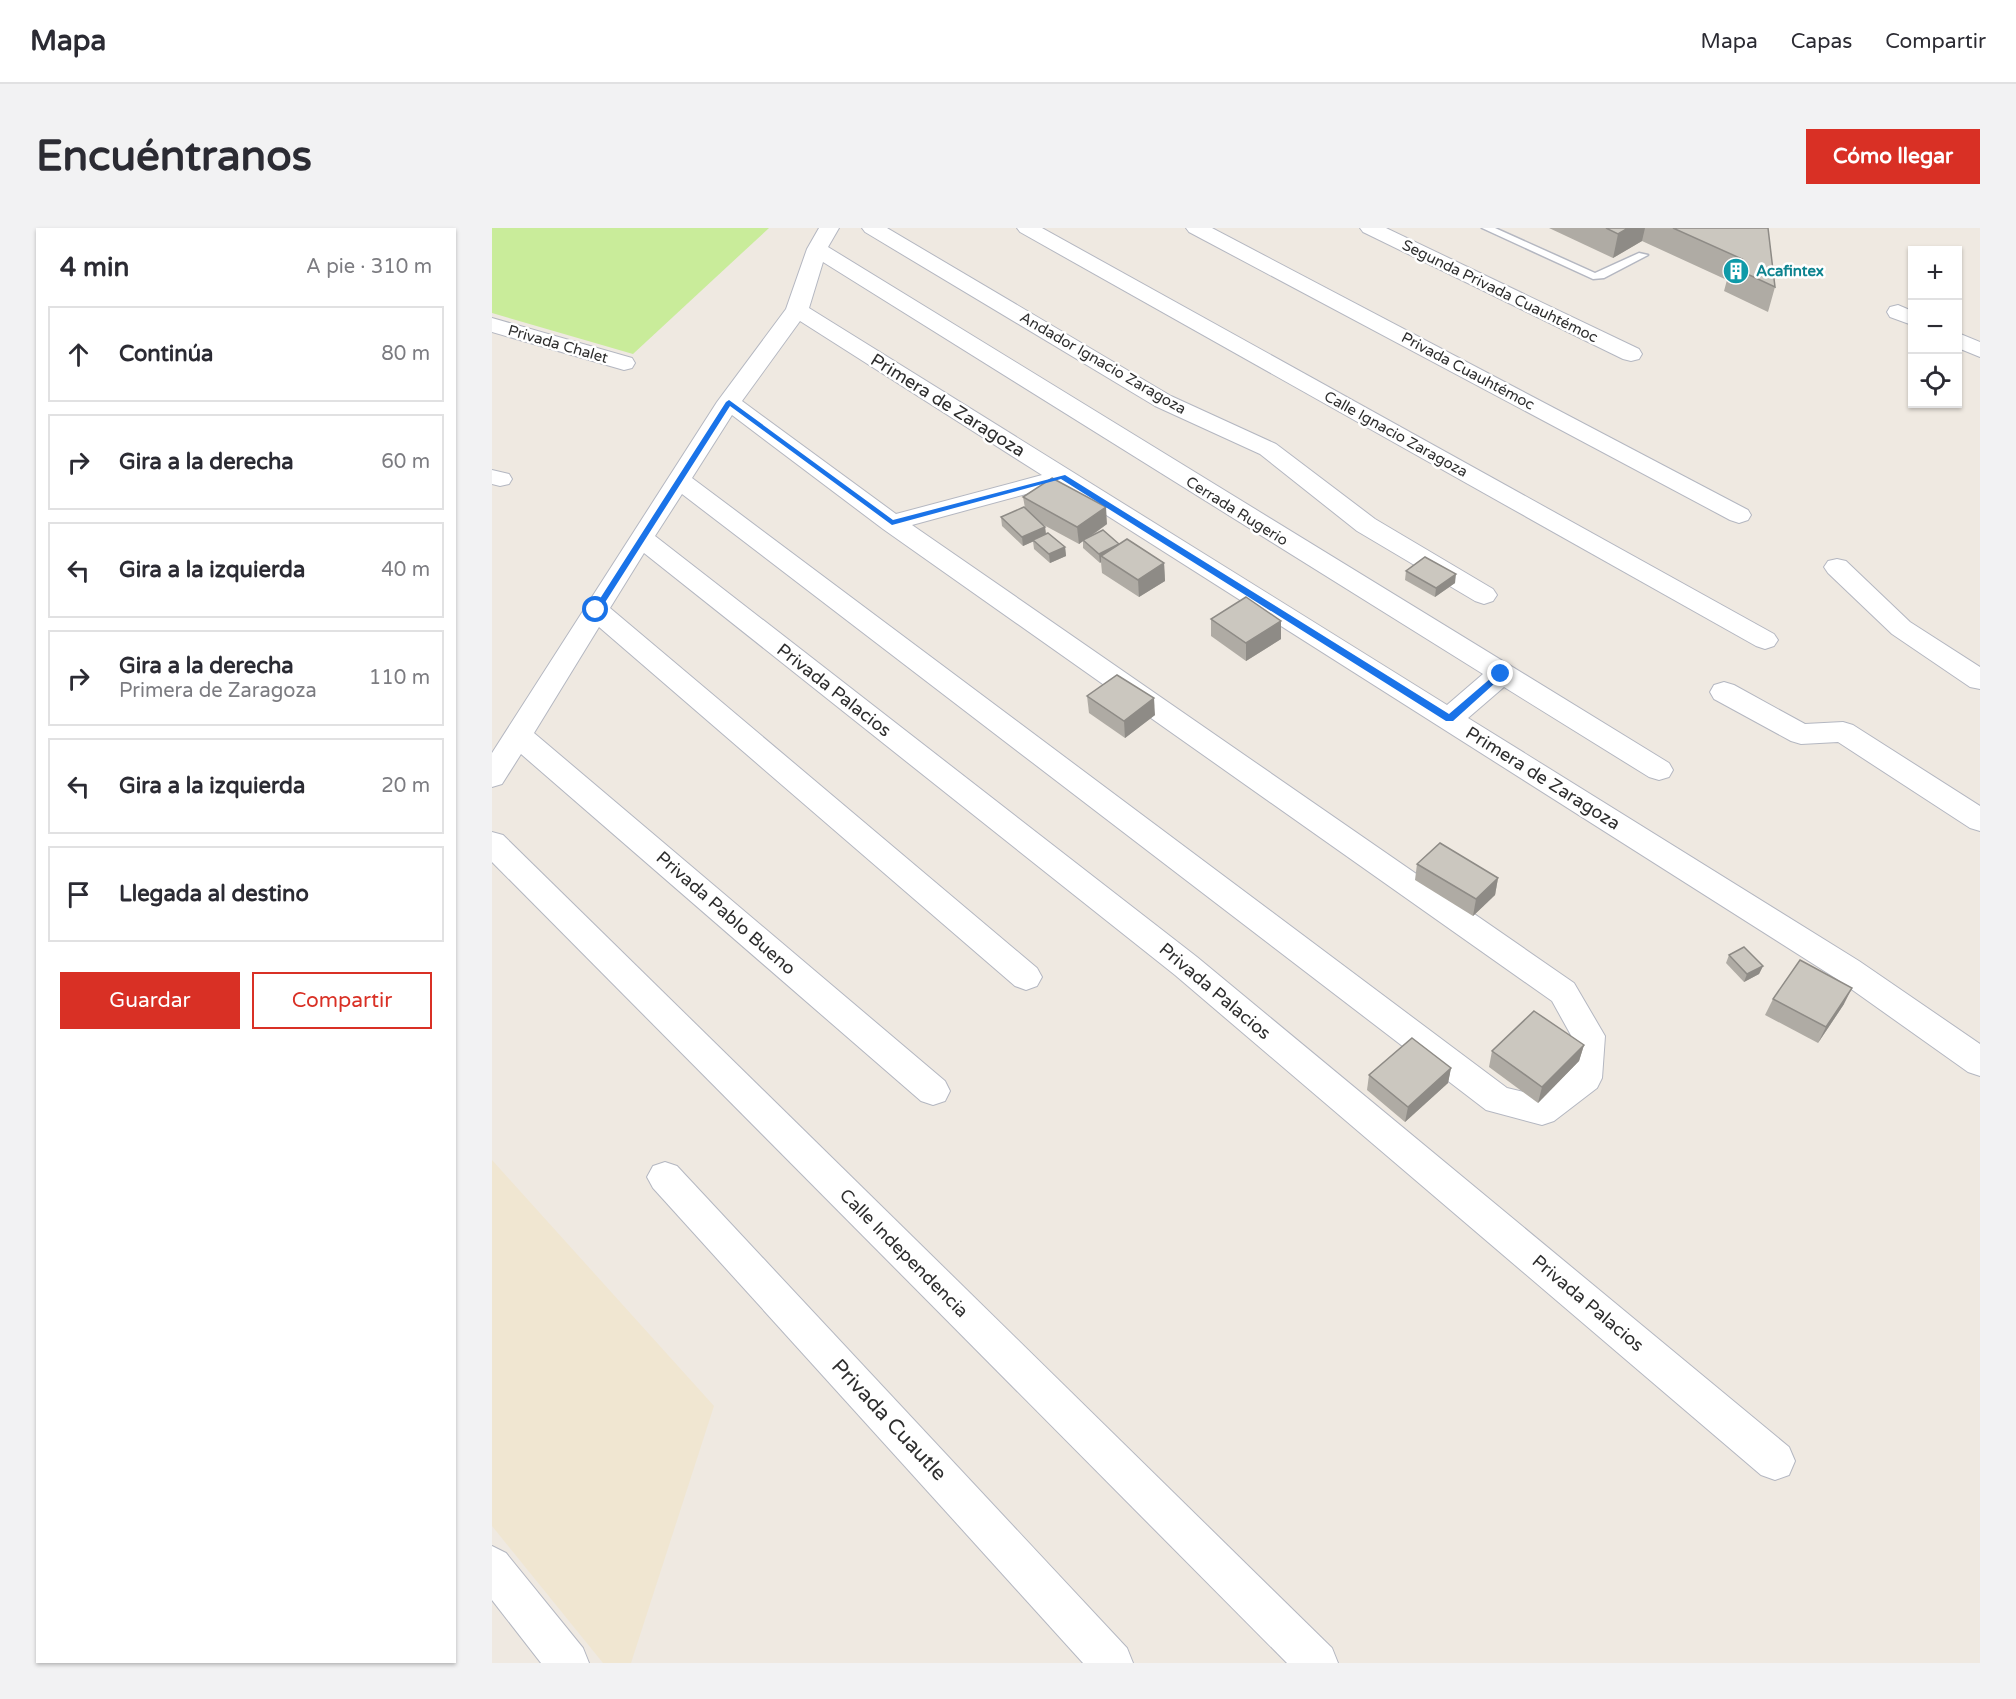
<!DOCTYPE html>
<html lang="es">
<meta charset="utf-8">
<style>
:root{--surface:#fff;--page:#f2f2f3;--text:#2b2b33;--muted:#7c7c81;--line:#e1e1e2;--accent:#d93025}
body{margin:0;font-family:"Varela Round",sans-serif;background:var(--page);color:var(--text)}
.controls{position:absolute;right:18px;top:18px;display:grid;overflow:hidden;border-radius:0px;box-shadow:0 2px 4px #0004}
.controls button{width:54px;height:54px;display:grid;place-items:center;padding:0;border:0;border-bottom:2px solid var(--line);background:var(--surface);color:var(--text);font:30px sans-serif}
.stop{position:absolute;width:18px;height:18px;margin:-14px;border:4px solid #1a73e8;border-radius:50%;background:#fff}
.stop.end{background:#1a73e8;border-color:#fff;box-shadow:0 2px 6px #0008}
.list{margin:0;padding:0;list-style:none}
h2{display:flex;justify-content:space-between;align-items:center;height:78px;margin:0;padding:0 24px;font-size:26px}
h2 small{font-size:20px;font-weight:400;color:var(--muted)}
.list li{display:grid;grid-template-columns:39px 1fr auto;gap:18px;align-items:center;box-sizing:border-box;height:96px;margin:0 12px 12px;padding:0 12px;border:2px solid var(--line);border-radius:0px}
.list b{display:block;font-size:22px;white-space:nowrap}
.list p{margin:0;font-size:20px;white-space:nowrap;color:var(--muted)}
.list em{font-size:20px;font-style:normal;color:var(--muted)}
.actions{display:flex;gap:12px;padding:18px 24px}
.actions a{flex:1;padding:14px 0;border:2px solid var(--accent);border-radius:0px;text-align:center;font-size:21px;color:var(--accent)}
.actions .main{background:var(--accent);color:#fff}
.icon{flex:none;width:33px;height:33px;fill:none;stroke:currentColor;stroke-width:2;stroke-linecap:round;stroke-linejoin:round}
.map{position:relative;flex:none;width:1488px;height:1435px;overflow:hidden;border-radius:0px}
header{display:flex;align-items:center;gap:36px;box-sizing:border-box;height:84px;padding:0 30px;background:var(--surface);border-bottom:2px solid var(--line)}
header strong{font-size:28px}
nav{display:flex;gap:33px;margin-inline-start:auto;font-size:21px}
.intro{display:flex;align-items:center;justify-content:space-between;box-sizing:border-box;height:144px;padding:0 36px}
h1{margin:0;font-size:42px}
.button{padding:15px 27px;border-radius:0px;background:var(--accent);color:#fff;font-size:21px;font-weight:700}
main{display:flex;gap:36px;padding:0 36px}
aside{flex:1;background:var(--surface);border-radius:0px;box-shadow:0 2px 4px #0004}
.map>svg:first-child{display:block}
.education{fill:#f0e6d1}
.pitch{fill:#c9ec9a}
.lines{fill:none;stroke-linecap:round;stroke-linejoin:round}
.service-casing{stroke:#b4b7c1;stroke-width:3}
.minor-casing{stroke:#b4b7c1;stroke-width:2}
.service{fill:#fff;fill-rule:evenodd}
.minor{fill:#fff;fill-rule:evenodd}
.wall{fill:#afaba4}
.shaded-wall{fill:#8e8b86}
.building{fill:#cbc7bf;stroke:#8e8b86;stroke-width:1.5}
.route{fill:#1a73e8}
.labels{text-anchor:middle;dominant-baseline:central;stroke-width:5;stroke-linejoin:round;paint-order:stroke}
.far-culture-label{font-size:15px;font-weight:bold;fill:#0d838f;stroke:#fff;text-anchor:start}
.far-street-label{font-size:15px;fill:#2e2e2e;stroke:#fff}
.street-label{font-size:18px;fill:#2e2e2e;stroke:#fff}
.near-street-label{font-size:21px;fill:#2e2e2e;stroke:#fff}
</style>
<header>
<strong>Mapa</strong>
<nav><a>Mapa</a><a>Capas</a><a>Compartir</a></nav>
</header>
<div class="intro"><h1>Encuéntranos</h1><a class="button">Cómo llegar</a></div>
<main>
<aside>
<h2>4 min<small>A pie · 310 m</small></h2>
<ul class="list">
<li><svg class="icon" aria-label="ahead" viewBox="0 0 24 24"><path d="M12 20V5M6 11l6-6 6 6"/></svg><div><b>Continúa</b></div><em>80 m</em></li>
<li><svg class="icon" aria-label="right" viewBox="0 0 24 24"><path d="M7 20v-9h11M14 6l5 5-5 5"/></svg><div><b>Gira a la derecha</b></div><em>60 m</em></li>
<li><svg class="icon" aria-label="left" viewBox="0 0 24 24"><path d="M17 20v-9H6M10 6l-5 5 5 5"/></svg><div><b>Gira a la izquierda</b></div><em>40 m</em></li>
<li><svg class="icon" aria-label="right" viewBox="0 0 24 24"><path d="M7 20v-9h11M14 6l5 5-5 5"/></svg><div><b>Gira a la derecha</b><p>Primera de Zaragoza</p></div><em>110 m</em></li>
<li><svg class="icon" aria-label="left" viewBox="0 0 24 24"><path d="M17 20v-9H6M10 6l-5 5 5 5"/></svg><div><b>Gira a la izquierda</b></div><em>20 m</em></li>
<li><svg class="icon" aria-label="arrive" viewBox="0 0 24 24"><path d="M6 21V4h12l-3 4 3 4H6"/></svg><div><b>Llegada al destino</b></div></li>
</ul>
<div class="actions"><a class="main">Guardar</a><a>Compartir</a></div>
</aside>
<div class="map">
<svg width="1488" height="1435" viewBox="0 0 1488 1435">
<rect width="100%" height="100%" fill="#efe9e1"/>
<polygon class="education" points="0,932 222,1178 139,1435 111,1435 0,1298"/>
<polygon class="pitch" points="0,0 277,0 141,126 0,85"/>
<g class="lines">
<defs>
<polygon id="service" points="990,0 1003,0 1103,45 1147,25 1156,27 1112,50 1101,51"/>
<g id="minor">
<path d="M 327,0 L 347,0 L 336,19 L 1177,535 L 1181,542 L 1177,549 L 1167,552 L 1157,549 L 1012,459 L 976,490 L 1367,733 L 1488,816 L 1488,848 L 1476,844 L 1345,751 L 567,257 L 420,297 L 1082,755 L 1113,808 L 1110,850 L 1105,860 L 1062,893 L 1050,897 L 994,882 L 190,266 L 163,308 L 705,729 L 1297,1219 L 1303,1233 L 1297,1247 L 1283,1252 L 1269,1247 L 683,747 L 152,325 L 118,380 L 545,740 L 550,749 L 545,758 L 534,762 L 523,758 L 107,399 L 42,505 L 453,853 L 458,863 L 453,873 L 441,877 L 429,873 L 29,526 L 10,556 L 0,559 L 0,525 L 225,174 L 294,81 L 315,21 ZM 331,34 L 991,446 L 955,477 L 317,80 ZM 308,93 L 550,247 L 404,286 L 250,173 ZM 240,187 L 391,301 L 1060,773 L 1080,809 L 1077,843 L 1045,867 L 1015,860 L 200,250 Z"/>
<polygon points="370,0 395,0 679,168 784,216 883,291 1001,361 1005,367 1001,373 992,376 983,373 865,303 768,226 663,178 373,4"/>
<polygon points="525,0 550,0 1282,406 1286,412 1282,418 1273,421 1264,418 528,4"/>
<polygon points="694,0 720,0 1256,282 1259,287 1256,292 1247,295 1238,292 697,4"/>
<polygon points="868,0 894,0 1147,121 1150,126 1147,131 1139,133 1131,131 871,4"/>
<polygon points="1406,77 1420,83 1420,97 1398,89 1395,84 1398,79"/>
<polygon points="0,90 140,130 143,135 140,140 132,142 0,104"/>
<polygon points="1466,105 1488,114 1488,129 1466,120"/>
<polygon points="0,242 17,246 20,251 17,256 8,258 0,256"/>
<polygon points="1345,331 1354,333 1418,394 1488,439 1488,461 1478,459 1400,406 1336,345 1332,339 1336,333"/>
<polygon points="1232,454 1242,457 1313,496 1351,494 1361,497 1488,578 1488,603 1478,600 1346,514 1309,516 1299,513 1222,471 1218,464 1222,457"/>
<polygon points="0,604 11,607 840,1420 846,1435 795,1435 0,634"/>
<polygon points="173,934 185,938 635,1420 641,1435 591,1435 161,960 155,949 161,938"/>
<polygon points="0,1318 14,1325 91,1420 97,1435 49,1435 0,1372"/>
</g>
</defs>
<use href="#service" class="service-casing"/>
<use href="#minor" class="minor-casing"/>
<use href="#service" class="service"/>
<use href="#minor" class="minor"/>
</g>
<g class="wall">
<polygon points="1057,0 1276,0 1283,59 1276,84 1232,63 1235,52 1150,13 1121,30"/>
<polygon points="531,269 615,296 598,309 627,316 672,335 673,353 647,369 610,345 609,334 608,335 591,320 591,313 587,316 548,295 553,299 554,306 573,319 574,328 558,335 542,321 541,313 531,318 510,298 509,289 533,280"/>
<polygon points="914,343 963,355 943,369 913,352"/>
<polygon points="719,391 789,393 789,411 754,433 719,408"/>
<polygon points="595,468 663,487 633,510 597,485"/>
<polygon points="925,636 1006,650 1003,667 981,688 923,652"/>
<polygon points="1237,727 1271,738 1267,746 1252,754 1234,735"/>
<polygon points="1281,771 1352,776 1326,815 1273,787"/>
<polygon points="1092,817 1087,833 1046,875 997,839 1000,823"/>
<polygon points="959,840 956,855 913,894 875,862 877,847"/>
</g>
<g class="shaded-wall">
<polygon points="1136,0 1153,0 1150,13 1121,30 1126,6"/>
<polygon points="614,279 615,296 587,316 585,299"/>
<polygon points="553,299 554,308 531,318 530,309"/>
<polygon points="627,317 609,328 609,334 608,335 607,326"/>
<polygon points="573,319 574,328 558,335 557,326"/>
<polygon points="672,335 673,353 647,369 646,352"/>
<polygon points="964,346 963,355 943,369 944,360"/>
<polygon points="789,393 789,411 754,433 754,415"/>
<polygon points="662,470 663,487 633,510 632,493"/>
<polygon points="1006,650 1003,667 981,688 984,671"/>
<polygon points="1271,738 1267,746 1252,754 1255,746"/>
<polygon points="1360,760 1352,776 1326,815 1334,799"/>
<polygon points="1092,817 1087,833 1046,875 1050,859"/>
<polygon points="959,840 956,855 913,894 916,879"/>
</g>
<g class="building">
<polygon points="1114,0 1136,0 1126,6"/>
<polygon points="1181,0 1276,0 1283,59 1238,38 1250,31"/>
<polygon points="560,250 614,279 585,299 531,269"/>
<polygon points="532,279 553,299 530,309 509,289"/>
<polygon points="611,302 627,316 607,326 591,312"/>
<polygon points="556,305 573,319 557,326 541,312"/>
<polygon points="635,311 672,335 646,352 609,328"/>
<polygon points="933,329 964,346 944,360 914,343"/>
<polygon points="754,369 789,393 754,415 719,391"/>
<polygon points="625,447 662,470 632,493 595,468"/>
<polygon points="948,615 1006,650 984,671 925,636"/>
<polygon points="1252,719 1271,738 1255,746 1237,727"/>
<polygon points="1308,732 1360,760 1334,799 1281,771"/>
<polygon points="1042,783 1092,817 1050,859 1000,823"/>
<polygon points="920,810 959,840 916,879 877,847"/>
</g>
<polygon class="route" points="237,172 401,292 573,247 957,486 1006,444 1013,446 961,493 954,493 569,251 400,297 238,178 107,384 102,384 102,380 234,174"/>
<defs>
<symbol id="building-disc" viewBox="-11 -11 22 22"><circle r="9.5" fill="#0f9aa8" stroke="#fff"/><path d="M-4-6H4V6H1V3H-1V6H-4ZM-2.5-4.3h1.7v1.8h-1.7ZM.8-4.3h1.7v1.8H.8ZM-2.5-1h1.7V.8h-1.7ZM.8-1h1.7V.8H.8Z" fill="#fff"/></symbol>
</defs>
<g fill-rule="evenodd">
<use href="#building-disc" x="1229" y="28" width="30" height="30"/>
</g>
<g class="labels">
<g class="far-culture-label">
<text x="1264" y="43">Acafintex</text>
</g>
<g class="far-street-label">
<text transform="translate(1008 63) rotate(26)">Segunda Privada Cuauhtémoc</text>
<text transform="translate(66 116) rotate(16)">Privada Chalet</text>
<text transform="translate(611 135) rotate(30)">Andador Ignacio Zaragoza</text>
<text transform="translate(976 143) rotate(28)">Privada Cuauhtémoc</text>
<text transform="translate(904 206) rotate(29)">Calle Ignacio Zaragoza</text>
<text transform="translate(745 283) rotate(32)">Cerrada Rugerio</text>
</g>
<g class="street-label">
<text transform="translate(456 177) rotate(32)">Primera de Zaragoza</text>
<text transform="translate(342 462) rotate(38)">Privada Palacios</text>
<text transform="translate(1051 550) rotate(32)">Primera de Zaragoza</text>
<text transform="translate(234 685) rotate(41)">Privada Pablo Bueno</text>
<text transform="translate(723 763) rotate(40)">Privada Palacios</text>
<text transform="translate(412 1025) rotate(45)">Calle Independencia</text>
<text transform="translate(1096 1075) rotate(40)">Privada Palacios</text>
</g>
<g class="near-street-label">
<text transform="translate(397 1192) rotate(47)">Privada Cuautle</text>
</g>
</g>
</svg>
<div class="controls">
<button>+</button>
<button>−</button>
<button><svg class="icon" aria-label="locate" viewBox="0 0 24 24"><circle cx="12" cy="12" r="6"/><path d="M12 2v4M12 18v4M2 12h4M18 12h4"/></svg></button>
</div>
<div class="stop" style="left:104px;top:382px"></div>
<div class="stop end" style="left:1009px;top:446px"></div>
</div>
</main>
